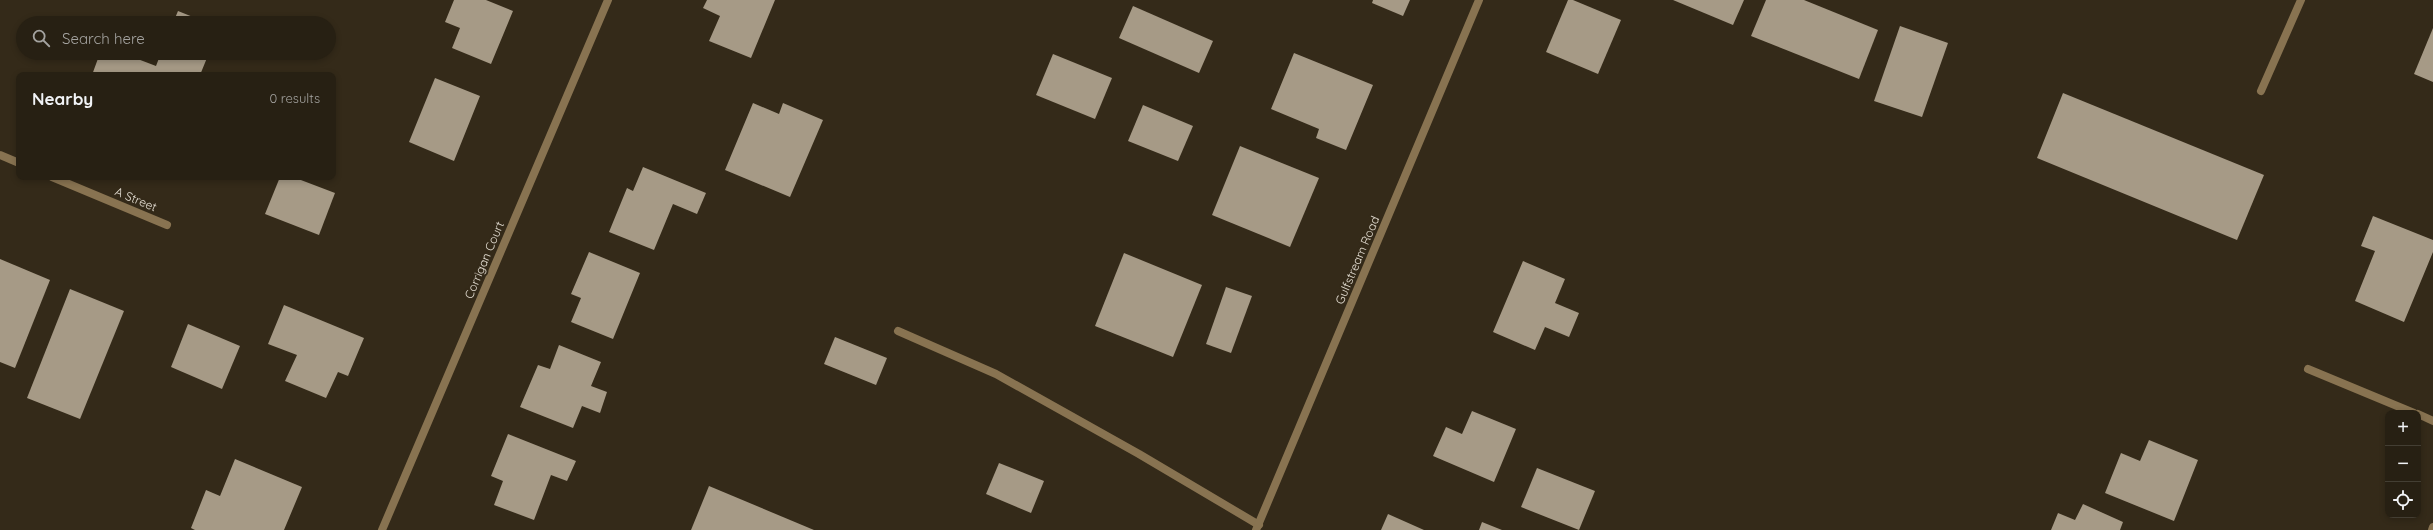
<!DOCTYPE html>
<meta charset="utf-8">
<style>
:root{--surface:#272013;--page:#2f281c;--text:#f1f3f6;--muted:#a4a3a0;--line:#433e33}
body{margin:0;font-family:Quicksand,sans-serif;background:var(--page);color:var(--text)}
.controls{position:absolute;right:12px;bottom:12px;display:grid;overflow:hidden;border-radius:8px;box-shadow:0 2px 6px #0003}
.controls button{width:36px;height:36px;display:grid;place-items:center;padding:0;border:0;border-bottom:1px solid var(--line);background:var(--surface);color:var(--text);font:20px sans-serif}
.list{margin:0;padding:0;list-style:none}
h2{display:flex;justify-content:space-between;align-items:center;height:52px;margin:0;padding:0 16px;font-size:17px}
h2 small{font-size:13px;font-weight:400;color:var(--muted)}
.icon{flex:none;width:22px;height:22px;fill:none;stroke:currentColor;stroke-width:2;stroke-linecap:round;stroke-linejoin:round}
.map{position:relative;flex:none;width:2433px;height:530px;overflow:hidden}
.search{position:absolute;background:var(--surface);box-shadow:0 2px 6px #0003;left:16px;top:16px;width:320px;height:44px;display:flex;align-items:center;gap:10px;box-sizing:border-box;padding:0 14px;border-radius:22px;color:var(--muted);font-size:15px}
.panel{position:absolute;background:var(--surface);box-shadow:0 2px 6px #0003;left:16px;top:72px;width:320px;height:108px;border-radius:8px}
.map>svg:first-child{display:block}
.building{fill:#a69a86}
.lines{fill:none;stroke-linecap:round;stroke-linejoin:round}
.service{stroke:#887351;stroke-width:8}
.minor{stroke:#887351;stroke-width:8}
.labels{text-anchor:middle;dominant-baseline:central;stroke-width:4;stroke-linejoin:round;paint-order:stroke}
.street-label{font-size:12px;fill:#e5dfd4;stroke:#342a19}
</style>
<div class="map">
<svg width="2433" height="530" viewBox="0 0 2433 530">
<rect width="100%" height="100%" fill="#342a19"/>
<g class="building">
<polygon points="454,0 486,0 513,11 491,64 452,48 460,28 445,22"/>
<polygon points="707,0 775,0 751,58 709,41 720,16 703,8"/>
<polygon points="1373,0 1410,0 1403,16 1372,3"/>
<polygon points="1568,0 1573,0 1621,20 1598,74 1546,52"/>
<polygon points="1673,0 1744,0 1733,25"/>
<polygon points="1766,0 1804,0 1878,30 1859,79 1751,36"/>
<polygon points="1133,6 1213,41 1199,73 1119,38"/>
<polygon points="178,11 208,23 173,23"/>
<polygon points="1900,26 1948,43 1922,117 1874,101"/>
<polygon points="2433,28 2433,82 2414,74"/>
<polygon points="100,53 122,53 156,66 161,53 209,53 200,75 92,75"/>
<polygon points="1294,53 1373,85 1346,150 1316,138 1319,129 1271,109"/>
<polygon points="1053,54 1112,78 1095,119 1036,95"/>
<polygon points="435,78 480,96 454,161 409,142"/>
<polygon points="2063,93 2264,175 2237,240 2037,158"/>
<polygon points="753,103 779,114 783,103 823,120 790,197 725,170"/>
<polygon points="1143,105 1193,126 1178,161 1128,141"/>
<polygon points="1240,146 1319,178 1290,247 1212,215"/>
<polygon points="643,167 706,193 697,214 673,204 654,250 609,232 627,188 633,191"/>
<polygon points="280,177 293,177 335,193 319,235 265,214"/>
<polygon points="2373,216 2433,240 2433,252 2404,322 2355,301 2375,251 2361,246"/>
<polygon points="589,252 640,273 613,339 571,322 581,298 571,294"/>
<polygon points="1124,253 1202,285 1173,357 1095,326"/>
<polygon points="0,259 50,280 15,368 0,362"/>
<polygon points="1523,261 1565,279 1555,303 1579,313 1569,337 1545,327 1535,350 1493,332"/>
<polygon points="1226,287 1252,296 1231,353 1206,344"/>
<polygon points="70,289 124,311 80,419 27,398"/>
<polygon points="284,305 364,338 348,376 338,372 326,398 285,381 297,355 268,344"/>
<polygon points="188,324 240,346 222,389 171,367"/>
<polygon points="835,337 887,358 876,385 824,364"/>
<polygon points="559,345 601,362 591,386 607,392 600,413 582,406 573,428 520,407 538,365 550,369"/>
<polygon points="1472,411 1516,429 1494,482 1433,456 1446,427 1462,434"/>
<polygon points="508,434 576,461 567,481 551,475 534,520 494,505 503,481 491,476"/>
<polygon points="2149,440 2198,460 2174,521 2105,493 2121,453 2140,461"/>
<polygon points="235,459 302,487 284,530 195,530 191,528 206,490 220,496"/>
<polygon points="999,463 1044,481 1031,513 986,494"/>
<polygon points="1537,468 1595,491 1579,530 1521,507"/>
<polygon points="709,486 814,530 691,530"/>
<polygon points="2083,504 2123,522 2120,530 2051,530 2058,513 2075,520"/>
<polygon points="1388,514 1424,530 1381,530"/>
<polygon points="1482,522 1502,530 1479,530"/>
</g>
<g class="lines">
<g class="service">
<polyline points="2261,91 2301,0"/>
<polyline points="898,331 996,374 1139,454 1259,525"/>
<polyline points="2308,369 2414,413"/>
<polyline points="2418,414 2433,421"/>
</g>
<g class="minor">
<polyline points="0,155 19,163"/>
<polyline points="52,177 167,225"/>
<polyline points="382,530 608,0"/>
<polyline points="1256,530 1479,0"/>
<polyline points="2432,530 2433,527"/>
</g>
</g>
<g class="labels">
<g class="street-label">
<text transform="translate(136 199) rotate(23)">A Street</text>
<text transform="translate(484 260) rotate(-67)">Corrigan Court</text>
<text transform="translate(1357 260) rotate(-67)">Gulfstream Road</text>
</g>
</g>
</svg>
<div class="controls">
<button>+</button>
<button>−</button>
<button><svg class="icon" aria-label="locate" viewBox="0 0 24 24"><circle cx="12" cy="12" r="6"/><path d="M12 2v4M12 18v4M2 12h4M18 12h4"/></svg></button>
</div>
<div class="search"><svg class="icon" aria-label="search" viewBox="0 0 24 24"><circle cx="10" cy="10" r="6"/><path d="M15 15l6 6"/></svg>Search here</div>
<section class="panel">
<h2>Nearby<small>0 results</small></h2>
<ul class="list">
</ul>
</section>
</div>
